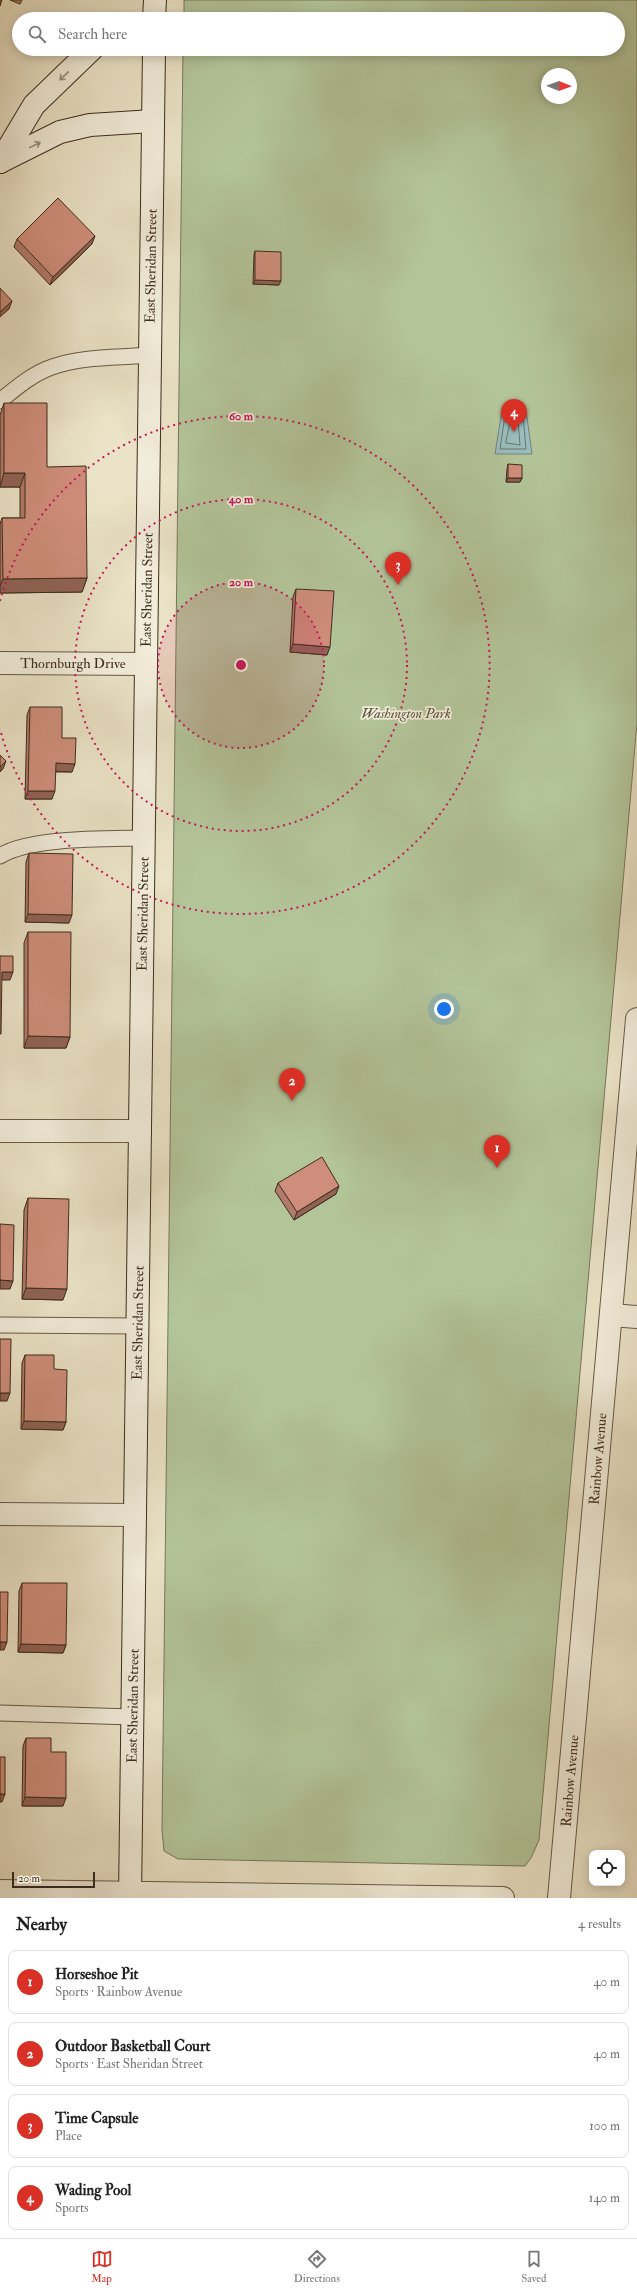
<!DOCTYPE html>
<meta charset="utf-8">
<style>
:root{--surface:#fff;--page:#f6f6f6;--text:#222;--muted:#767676;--line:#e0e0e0;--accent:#d93025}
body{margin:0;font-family:"IM FELL Double Pica",serif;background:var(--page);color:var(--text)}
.controls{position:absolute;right:12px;bottom:12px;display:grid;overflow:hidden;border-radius:8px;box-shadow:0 2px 10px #0003}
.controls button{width:36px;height:36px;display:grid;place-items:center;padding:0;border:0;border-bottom:1px solid var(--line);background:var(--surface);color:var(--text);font:20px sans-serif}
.compass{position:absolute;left:541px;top:68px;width:36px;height:36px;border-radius:50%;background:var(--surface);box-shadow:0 2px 10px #0003;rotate:91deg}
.scale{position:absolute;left:12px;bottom:10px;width:83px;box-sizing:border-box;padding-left:4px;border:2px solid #3c2d1c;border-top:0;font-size:11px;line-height:14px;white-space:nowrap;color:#3c2d1c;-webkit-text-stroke:3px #f2eddb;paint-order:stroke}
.you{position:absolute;left:444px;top:1009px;width:14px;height:14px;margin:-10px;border:3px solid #fff;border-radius:50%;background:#1a73e8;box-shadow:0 0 0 6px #1a73e833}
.badge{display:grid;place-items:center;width:26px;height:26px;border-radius:50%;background:var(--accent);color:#fff;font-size:13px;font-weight:700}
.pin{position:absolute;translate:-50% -33px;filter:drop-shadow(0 1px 2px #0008)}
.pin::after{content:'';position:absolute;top:21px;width:14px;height:12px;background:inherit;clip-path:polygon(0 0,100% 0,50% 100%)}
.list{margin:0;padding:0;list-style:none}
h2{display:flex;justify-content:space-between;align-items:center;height:52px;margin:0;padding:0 16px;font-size:17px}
h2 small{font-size:13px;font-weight:400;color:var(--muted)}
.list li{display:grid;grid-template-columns:26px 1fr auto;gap:12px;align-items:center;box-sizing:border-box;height:64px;margin:0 8px 8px;padding:0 8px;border:1px solid var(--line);border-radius:8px}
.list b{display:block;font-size:15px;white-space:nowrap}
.list p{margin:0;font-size:13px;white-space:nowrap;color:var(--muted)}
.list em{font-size:13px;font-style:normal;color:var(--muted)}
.icon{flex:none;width:22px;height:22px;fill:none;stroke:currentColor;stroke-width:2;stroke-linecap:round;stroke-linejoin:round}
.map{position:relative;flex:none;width:637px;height:1898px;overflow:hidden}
.search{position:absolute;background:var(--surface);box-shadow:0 2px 10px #0003;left:12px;right:12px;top:12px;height:44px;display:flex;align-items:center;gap:10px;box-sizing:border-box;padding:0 14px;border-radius:22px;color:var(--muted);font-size:15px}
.sheet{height:340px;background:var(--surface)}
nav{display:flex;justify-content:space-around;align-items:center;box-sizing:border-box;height:56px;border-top:1px solid var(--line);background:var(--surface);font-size:11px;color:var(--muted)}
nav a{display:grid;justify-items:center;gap:2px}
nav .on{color:var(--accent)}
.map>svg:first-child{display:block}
.green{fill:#b3c499;stroke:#78785a;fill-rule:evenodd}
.water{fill:#9abdbd;stroke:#74837d}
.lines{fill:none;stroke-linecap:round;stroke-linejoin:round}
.shore{stroke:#6b756c;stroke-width:1}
.lane-casing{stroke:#685a47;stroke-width:17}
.street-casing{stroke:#685a47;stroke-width:24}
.secondary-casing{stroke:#3c2d1c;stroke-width:24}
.lane{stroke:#f2eddb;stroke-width:15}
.street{stroke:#f2eddb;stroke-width:22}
.secondary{stroke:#f2eddb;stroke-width:22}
.wall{fill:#b27a6a;stroke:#3c2d1c}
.shaded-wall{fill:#916356;stroke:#3c2d1c}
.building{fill:#cf8e7b;stroke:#3c2d1c}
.oneway{stroke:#978d7c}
.ring{fill:none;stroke:#c2185b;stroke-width:2;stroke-dasharray:2 4}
.labels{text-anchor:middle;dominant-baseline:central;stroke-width:3.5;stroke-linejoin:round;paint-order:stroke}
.street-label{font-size:14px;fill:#3c2d1c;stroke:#f2eddb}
.park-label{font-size:14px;font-style:italic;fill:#5a533b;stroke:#f2eddb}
.centre{fill:#c2185b;stroke:#f2eddb;stroke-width:2}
.ring-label{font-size:12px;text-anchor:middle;font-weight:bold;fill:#c2185b;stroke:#f2eddb;stroke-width:3.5;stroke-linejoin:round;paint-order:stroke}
</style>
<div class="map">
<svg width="637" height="1898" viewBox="0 0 637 1898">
<rect width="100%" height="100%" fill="#ebe3c7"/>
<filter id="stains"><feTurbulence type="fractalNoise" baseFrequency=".005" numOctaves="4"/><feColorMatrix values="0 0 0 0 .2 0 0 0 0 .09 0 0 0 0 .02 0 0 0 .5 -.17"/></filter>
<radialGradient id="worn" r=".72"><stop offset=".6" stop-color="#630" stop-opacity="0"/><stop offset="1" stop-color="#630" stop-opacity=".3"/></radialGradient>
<path class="green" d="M 184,0 L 637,0 L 637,723 L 539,1840 L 531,1858 L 525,1866 L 178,1859 L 164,1851 L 162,1830 L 183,49 L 618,49 L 618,19 L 184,19 ZM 547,74 L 571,74 L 571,98 L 547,98 Z"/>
<polygon class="water" points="502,410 526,410 532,454 495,454"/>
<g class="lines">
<g class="shore">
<polygon points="507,414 523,415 526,449 500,449 505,415"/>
<polygon points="511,419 518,420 520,445 506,443"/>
</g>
<defs>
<g id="lane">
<path d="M 0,401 C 16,388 32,374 52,367 C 82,356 118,358 150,355"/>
<path d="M 0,856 C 30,837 107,839 144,838"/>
<polyline points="0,1325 138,1326"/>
<polyline points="0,1713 133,1717"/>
</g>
<g id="street">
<polyline points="0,663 146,664"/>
<polyline points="0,1131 140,1131"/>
<polyline points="611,1315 637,1317"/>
<polyline points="0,1514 135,1515"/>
<polyline points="0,1891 503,1898"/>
<polyline points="559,1898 637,1019"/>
</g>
<g id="secondary">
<polyline points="154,19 155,0"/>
<polyline points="0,162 60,132 90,125 153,121"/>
<polyline points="0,162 34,105 92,49"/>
<polyline points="130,1898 154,49"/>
</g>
</defs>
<use href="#lane" class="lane-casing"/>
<use href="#street" class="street-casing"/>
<use href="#secondary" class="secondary-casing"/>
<use href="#lane" class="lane"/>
<use href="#street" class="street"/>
<use href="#secondary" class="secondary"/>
</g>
<g class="wall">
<polygon points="10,0 22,0 20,4"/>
<polygon points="17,239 92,244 50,285 14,247"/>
<polygon points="255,251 279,285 253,284 254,255"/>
<polygon points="4,403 47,467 87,578 82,592 0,593 0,524 2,518 20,518 20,487 0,487 0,415"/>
<polygon points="508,464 522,478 520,482 506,482 507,469"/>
<polygon points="296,589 327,655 290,652 293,597"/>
<polygon points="30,707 62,738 72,772 55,772 52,799 25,799 27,715"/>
<polygon points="29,853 69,923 25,922 26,862"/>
<polygon points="28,932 70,1037 66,1048 24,1048 24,943"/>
<polygon points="278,1183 336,1194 294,1220 275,1191"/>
<polygon points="28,1198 63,1300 22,1299 24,1210"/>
<polygon points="25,1355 54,1369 66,1422 63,1430 21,1429 22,1363"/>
<polygon points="22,1583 66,1645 63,1653 18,1652 19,1591"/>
<polygon points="26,1738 51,1752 63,1806 22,1806 23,1746"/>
</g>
<g class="shaded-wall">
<polygon points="95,236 92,244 50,285 53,277"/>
<polygon points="255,280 281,281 279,285 253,284"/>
<polygon points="12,301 9,309 0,317 0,312"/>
<polygon points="4,473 25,473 20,487 0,487"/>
<polygon points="508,478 522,478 520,482 506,482"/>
<polygon points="87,578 82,592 0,593 0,586 3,579"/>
<polygon points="293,644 330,647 327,655 290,652"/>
<polygon points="6,761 3,769 0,772 0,767"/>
<polygon points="56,763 75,764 72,772 53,771"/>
<polygon points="28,791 55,791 52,799 25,799"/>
<polygon points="28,914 72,915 69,923 25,922"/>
<polygon points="2,972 13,972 10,980 0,980"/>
<polygon points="28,1036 70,1037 66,1048 24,1048"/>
<polygon points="339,1186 336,1194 294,1220 297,1212"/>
<polygon points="0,1280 13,1281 10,1289 0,1289"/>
<polygon points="26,1288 67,1289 63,1300 22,1299"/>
<polygon points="0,1393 10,1393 7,1401 0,1401"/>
<polygon points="24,1421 66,1422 63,1430 21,1429"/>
<polygon points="0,1642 7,1642 4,1650 0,1650"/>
<polygon points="21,1644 66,1645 63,1653 18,1652"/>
<polygon points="0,1794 5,1794 2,1802 0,1802"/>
<polygon points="25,1797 66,1798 63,1806 22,1806"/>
</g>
<g class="building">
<polygon points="0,0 2,0 0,6"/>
<polygon points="58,198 95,236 53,277 17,239"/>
<polygon points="255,251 281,252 281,281 255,280"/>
<polygon points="0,288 12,301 0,312"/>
<polygon points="4,403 47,403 47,467 86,466 87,578 3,579 2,518 25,518 25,473 4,473"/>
<polygon points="508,464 522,465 522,478 508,478"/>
<polygon points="296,589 334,591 330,647 293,644"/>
<polygon points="30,707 62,707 62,738 76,738 75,764 56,763 55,791 28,791"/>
<polygon points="0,755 6,761 0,767"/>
<polygon points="29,853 73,854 72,915 28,914"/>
<polygon points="28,932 71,932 70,1037 28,1036"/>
<polygon points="0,956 13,956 13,972 2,972 1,1034 0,1034"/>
<polygon points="322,1157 339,1186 297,1212 278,1183"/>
<polygon points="28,1198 69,1199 67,1289 26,1288"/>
<polygon points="0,1224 14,1225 13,1281 0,1280"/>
<polygon points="0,1339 11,1339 10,1393 0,1393"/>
<polygon points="25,1355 54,1355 54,1369 67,1370 66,1422 24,1421"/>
<polygon points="22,1583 67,1583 66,1645 21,1644"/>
<polygon points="0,1592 8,1592 7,1642 0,1642"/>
<polygon points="26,1738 51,1738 51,1752 66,1752 66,1798 25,1797"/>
<rect x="0" y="1757" width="5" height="37"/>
</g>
<defs><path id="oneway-shaft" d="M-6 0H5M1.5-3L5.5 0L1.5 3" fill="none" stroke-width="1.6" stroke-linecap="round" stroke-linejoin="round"/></defs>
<g class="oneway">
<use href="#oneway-shaft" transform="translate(64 76) rotate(136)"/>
<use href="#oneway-shaft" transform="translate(35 145) rotate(-26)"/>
</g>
<circle cx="241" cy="665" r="83" fill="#c2185b" fill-opacity=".12"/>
<g class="ring">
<circle cx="241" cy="665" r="83"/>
<circle cx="241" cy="665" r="166"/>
<path d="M0 601A249 249 0 1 1 0 729"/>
</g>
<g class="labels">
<g class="street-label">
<text transform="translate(151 266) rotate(-89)">East Sheridan Street</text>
<text transform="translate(147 590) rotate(-89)">East Sheridan Street</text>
<text x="73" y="663">Thornburgh Drive</text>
<text transform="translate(143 914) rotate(-89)">East Sheridan Street</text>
<text transform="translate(138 1323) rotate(-89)">East Sheridan Street</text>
<text transform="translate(598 1459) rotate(-85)">Rainbow Avenue</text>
<text transform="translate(133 1706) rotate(-89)">East Sheridan Street</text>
<text transform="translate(570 1781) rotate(-85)">Rainbow Avenue</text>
</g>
<g class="park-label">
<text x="406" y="713">Washington Park</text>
</g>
</g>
<circle cx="241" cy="665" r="6" class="centre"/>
<g class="ring-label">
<text x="241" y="420">60 m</text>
<text x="241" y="503">40 m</text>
<text x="241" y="586">20 m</text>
</g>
<rect width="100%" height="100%" filter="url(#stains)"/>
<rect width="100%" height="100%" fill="url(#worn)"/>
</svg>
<div class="controls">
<button><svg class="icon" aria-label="locate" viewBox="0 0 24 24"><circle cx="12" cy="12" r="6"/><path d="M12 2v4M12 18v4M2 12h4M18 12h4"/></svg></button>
</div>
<svg class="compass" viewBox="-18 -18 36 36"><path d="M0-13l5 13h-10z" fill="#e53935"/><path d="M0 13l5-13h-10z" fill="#767676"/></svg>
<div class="scale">20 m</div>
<div class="you"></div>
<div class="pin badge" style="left:497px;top:1168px">1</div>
<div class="pin badge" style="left:292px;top:1101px">2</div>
<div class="pin badge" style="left:398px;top:585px">3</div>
<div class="pin badge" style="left:514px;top:432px">4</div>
<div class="search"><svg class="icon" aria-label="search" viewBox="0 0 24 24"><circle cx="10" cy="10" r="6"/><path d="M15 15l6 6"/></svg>Search here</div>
</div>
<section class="sheet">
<h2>Nearby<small>4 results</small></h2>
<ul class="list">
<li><span class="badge">1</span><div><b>Horseshoe Pit</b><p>Sports · Rainbow Avenue</p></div><em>40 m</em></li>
<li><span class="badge">2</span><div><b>Outdoor Basketball Court</b><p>Sports · East Sheridan Street</p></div><em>40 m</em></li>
<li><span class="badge">3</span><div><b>Time Capsule</b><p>Place</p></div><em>100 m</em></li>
<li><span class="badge">4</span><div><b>Wading Pool</b><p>Sports</p></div><em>140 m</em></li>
</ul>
</section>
<nav>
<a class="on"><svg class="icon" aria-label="map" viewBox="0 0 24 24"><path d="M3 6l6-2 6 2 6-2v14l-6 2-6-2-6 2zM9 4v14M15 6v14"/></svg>Map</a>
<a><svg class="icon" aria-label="directions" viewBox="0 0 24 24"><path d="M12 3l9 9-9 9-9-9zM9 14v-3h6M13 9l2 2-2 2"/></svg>Directions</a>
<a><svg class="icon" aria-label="saved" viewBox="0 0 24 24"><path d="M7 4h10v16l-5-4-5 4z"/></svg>Saved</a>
</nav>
